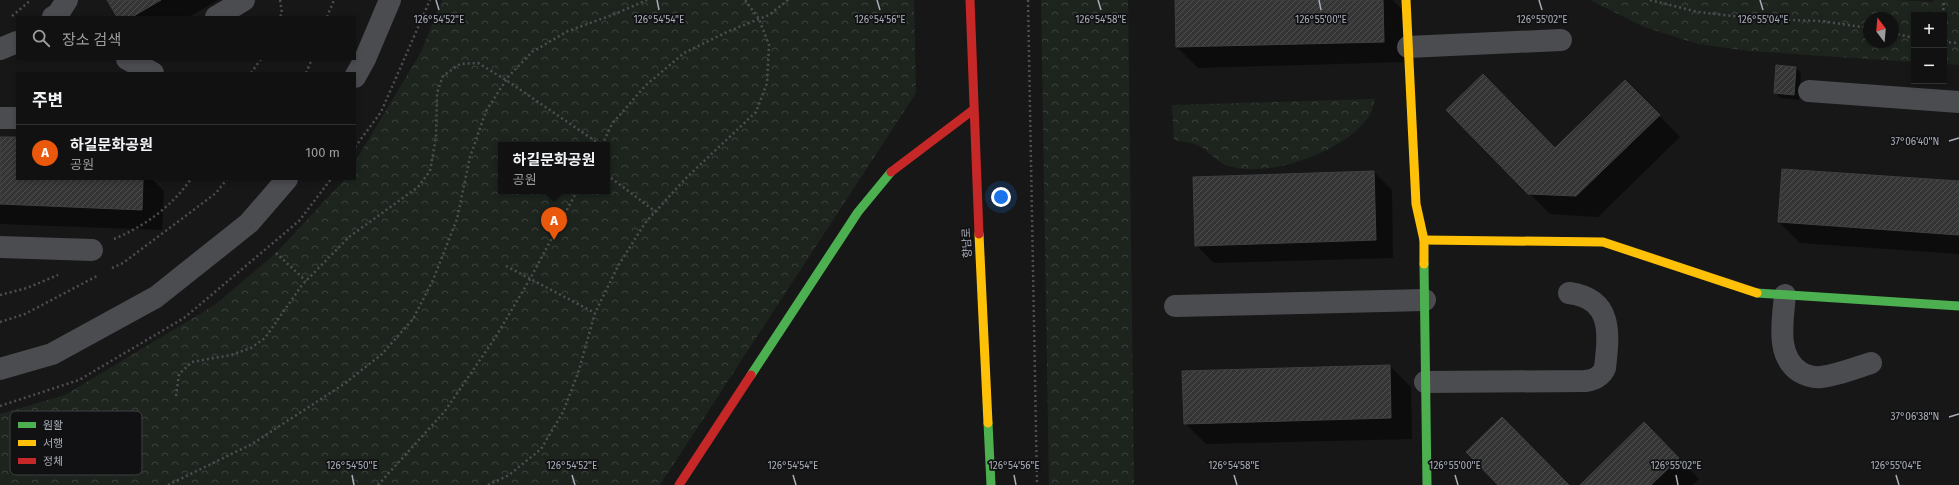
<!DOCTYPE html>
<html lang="ko">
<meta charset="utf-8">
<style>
:root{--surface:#111;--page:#1e1f1f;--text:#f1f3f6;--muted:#9c9d9f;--line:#303131;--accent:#ea580c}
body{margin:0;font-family:"Fira Sans","Noto Sans KR",sans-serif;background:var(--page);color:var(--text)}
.controls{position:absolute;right:12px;top:12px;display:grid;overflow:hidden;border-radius:0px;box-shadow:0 2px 6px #0003}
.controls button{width:36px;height:36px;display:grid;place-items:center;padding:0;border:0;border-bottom:1px solid var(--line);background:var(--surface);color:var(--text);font:20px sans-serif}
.compass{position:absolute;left:1863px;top:12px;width:36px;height:36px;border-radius:50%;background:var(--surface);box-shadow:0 2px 6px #0003;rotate:344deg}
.you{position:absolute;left:1001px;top:197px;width:14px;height:14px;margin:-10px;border:3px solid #fff;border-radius:50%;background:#1a73e8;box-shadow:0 0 0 6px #1a73e833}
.badge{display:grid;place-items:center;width:26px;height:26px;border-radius:50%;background:var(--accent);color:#fff;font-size:13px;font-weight:700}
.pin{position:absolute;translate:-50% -33px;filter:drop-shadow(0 1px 2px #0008)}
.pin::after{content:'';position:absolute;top:21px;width:14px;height:12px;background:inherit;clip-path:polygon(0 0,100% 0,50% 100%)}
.popup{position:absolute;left:498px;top:142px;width:112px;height:52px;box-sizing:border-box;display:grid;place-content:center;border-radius:0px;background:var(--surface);filter:drop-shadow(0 1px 3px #0005);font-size:13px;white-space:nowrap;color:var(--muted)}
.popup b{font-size:15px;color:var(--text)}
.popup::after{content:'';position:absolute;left:50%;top:100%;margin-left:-8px;border:8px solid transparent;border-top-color:var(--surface)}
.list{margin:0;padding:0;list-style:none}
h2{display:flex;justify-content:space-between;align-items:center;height:52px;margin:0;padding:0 16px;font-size:17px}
h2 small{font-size:13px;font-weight:400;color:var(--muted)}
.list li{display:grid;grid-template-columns:26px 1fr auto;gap:12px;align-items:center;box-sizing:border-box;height:56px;padding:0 16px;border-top:1px solid var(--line)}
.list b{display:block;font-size:15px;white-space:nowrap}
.list p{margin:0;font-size:13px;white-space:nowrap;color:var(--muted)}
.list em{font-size:13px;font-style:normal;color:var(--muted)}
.icon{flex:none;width:22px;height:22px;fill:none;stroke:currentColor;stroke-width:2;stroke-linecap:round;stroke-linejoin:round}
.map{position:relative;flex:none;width:1959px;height:485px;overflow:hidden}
.search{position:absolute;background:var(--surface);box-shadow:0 2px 6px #0003;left:16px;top:16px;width:340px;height:44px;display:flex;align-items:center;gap:10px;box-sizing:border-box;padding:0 14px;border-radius:0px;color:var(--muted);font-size:15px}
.panel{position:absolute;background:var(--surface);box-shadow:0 2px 6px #0003;left:16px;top:72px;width:340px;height:108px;border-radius:0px}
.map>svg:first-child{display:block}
.forest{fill:url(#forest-crowns);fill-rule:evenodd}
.shadow{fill:#0007}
.building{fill:url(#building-hatch);stroke:#3f4043}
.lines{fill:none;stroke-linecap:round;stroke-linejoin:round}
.path{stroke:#4d4e52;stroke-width:2.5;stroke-dasharray:2 3;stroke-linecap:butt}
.street{stroke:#4b4c50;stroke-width:22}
.fast{stroke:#4caf50;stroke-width:9}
.slow{stroke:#ffc107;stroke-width:9}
.jam{stroke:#c62828;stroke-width:9}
.ticks{fill:none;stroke:#a8adb8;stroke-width:1.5}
.labels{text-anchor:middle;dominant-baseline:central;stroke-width:3.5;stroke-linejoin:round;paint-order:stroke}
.street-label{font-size:11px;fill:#a8adb8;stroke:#111113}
.key{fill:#111113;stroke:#3e4045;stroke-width:1}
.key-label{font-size:11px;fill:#a8adb8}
.ticks-label{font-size:10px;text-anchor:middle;fill:#a8adb8;stroke:#111113;stroke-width:3.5;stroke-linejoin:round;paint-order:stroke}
</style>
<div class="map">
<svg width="1959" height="485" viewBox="0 0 1959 485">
<defs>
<pattern id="forest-crowns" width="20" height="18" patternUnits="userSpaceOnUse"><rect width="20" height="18" fill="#1d241e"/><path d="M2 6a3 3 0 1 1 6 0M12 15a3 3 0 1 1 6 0" fill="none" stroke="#3b413d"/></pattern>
<pattern id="building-hatch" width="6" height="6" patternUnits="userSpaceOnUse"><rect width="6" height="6" fill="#353536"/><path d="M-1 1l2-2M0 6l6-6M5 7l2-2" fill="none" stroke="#4f5051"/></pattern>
</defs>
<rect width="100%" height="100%" fill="#171717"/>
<g class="forest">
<path d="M 442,0 L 914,0 L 916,93 L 660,485 L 0,485 L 0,414 L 65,395 L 216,304 L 276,253 L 345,179 L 355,179 L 355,162 L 421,52 ZM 501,145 L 607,145 L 607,191 L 501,191 Z"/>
<polygon points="1041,0 1128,0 1134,485 1049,485"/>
<path d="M 1590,0 L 1897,0 L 1933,2 L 1933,0 L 1959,0 L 1959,65 L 1944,64 L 1944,15 L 1914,15 L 1914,62 L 1749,51 L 1698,44 L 1644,27 ZM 1869,18 L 1893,18 L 1893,42 L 1869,42 Z"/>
<path d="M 1375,99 C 1374,104 1372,112 1369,116 C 1346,152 1266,180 1226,165 C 1214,160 1206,148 1195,144 C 1189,142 1181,142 1174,140 L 1172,105 Z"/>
</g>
<g class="shadow">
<polygon points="108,0 218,0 189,17 118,17"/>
<polygon points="1176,0 1392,0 1403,10 1404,62 1198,68 1177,47"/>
<polygon points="1796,68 1801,73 1799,100 1781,98 1775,92"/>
<polygon points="1625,81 1680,137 1598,217 1550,214 1529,193 1555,149"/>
<polygon points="0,138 17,138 17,179 152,179 164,191 162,230 0,224"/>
<polygon points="1374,172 1392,190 1393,258 1214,263 1196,245"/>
<polygon points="1959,182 1959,254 1800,243 1779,222"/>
<polygon points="1390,366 1411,387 1412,439 1206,444 1185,423"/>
<polygon points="1665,444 1699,479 1693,485 1581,485"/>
</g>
<g class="building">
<polygon points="107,0 161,0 132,17 117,17"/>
<polygon points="1175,0 1383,0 1384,42 1176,47"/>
<polygon points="1776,65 1796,67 1794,95 1774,93"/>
<polygon points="1483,74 1555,148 1625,80 1660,115 1576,196 1528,194 1446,110"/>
<polygon points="0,137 17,137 17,179 143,179 142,210 0,204"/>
<polygon points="1782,169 1959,181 1959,235 1778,222"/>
<polygon points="1374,171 1376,240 1195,246 1193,177"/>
<polygon points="1390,365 1391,418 1184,424 1182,371"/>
<polygon points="1502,417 1569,485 1498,485 1466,452"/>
<polygon points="1644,422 1679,458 1651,485 1580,485"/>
</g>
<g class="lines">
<g class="path">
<polyline points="280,0 282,13 280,17"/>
<polyline points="1028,0 1037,485"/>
<polyline points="1650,0 1698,12 1759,19 1821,21 1869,28"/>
<polyline points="1943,15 1944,0"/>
<polyline points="12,16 31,0"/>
<polyline points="327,17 334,0"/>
<polyline points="1893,33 1914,38"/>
<polyline points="1944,42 1959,43"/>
<polyline points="251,73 261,59"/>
<polyline points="306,73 312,59"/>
<polyline points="602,145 612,124 645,86 684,53 729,31 769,15 788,0"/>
<polyline points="355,147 381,112 430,0"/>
<polyline points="607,175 656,212"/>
<path d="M 114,239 C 145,226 171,207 191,179"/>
<polyline points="276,253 306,281"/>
<polyline points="506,266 595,313"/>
<polyline points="112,268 123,263 216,193 227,179"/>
<polyline points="0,295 27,288 58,275"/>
<polyline points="0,322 25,314 97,276"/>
<polyline points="176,396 179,374 192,362 231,355 251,348 265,338 302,285 349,237 418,187 430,171 436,137 437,93 443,76 460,64 478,63 506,80 601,145"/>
<polyline points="0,406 79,380 184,318 299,221 331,179"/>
<polyline points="168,485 252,444 344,384 382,354 413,319 433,280 457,219 470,157 486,111 508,77 532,52 568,31 615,14 647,0"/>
<polyline points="378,485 445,411 495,338 530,279 577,191"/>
<polyline points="488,485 509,475 541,449 563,412 578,373 595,313 618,266 645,223 685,179 756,112 767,83 769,45 759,19 745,0"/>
</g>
<g class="street">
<polyline points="53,17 58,14 67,0"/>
<polyline points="216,17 244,0"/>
<polyline points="1408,47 1561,40"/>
<polyline points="0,49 17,42"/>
<polyline points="127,59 153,73"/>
<polyline points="355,77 365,59 390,0"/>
<polyline points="1809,91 1959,102"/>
<polyline points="0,118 17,118"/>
<polyline points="0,247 92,250"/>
<path d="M 1785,295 C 1783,320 1775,356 1800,372 C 1807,376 1813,378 1821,377 C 1838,375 1855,368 1871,363"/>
<polyline points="1175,306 1425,300"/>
<polyline points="0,369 52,354 156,297 249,223 287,179"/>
<path d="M 1425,382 L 1585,381 C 1594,380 1602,376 1605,368 C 1609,333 1613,299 1569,293"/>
</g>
<g class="fast">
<polyline points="1424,264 1427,485"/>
<polyline points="1757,293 1959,306"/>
<polyline points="751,375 858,212 891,172"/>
<polyline points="988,423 991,485"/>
</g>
<g class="slow">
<polyline points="1406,0 1416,204 1424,240 1424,264"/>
<polyline points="979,234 988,423"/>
<polyline points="1424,240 1603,242 1757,293"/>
</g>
<g class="jam">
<polyline points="970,0 979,234"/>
<polyline points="891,172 973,110"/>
<polyline points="679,485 751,375"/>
</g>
</g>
<path class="ticks" d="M 436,0 L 439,10M 657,0 L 659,10M 877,0 L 880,10M 1098,0 L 1101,10M 1319,0 L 1321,10M 1539,0 L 1542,10M 1760,0 L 1763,10M 1949,141 L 1959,138M 1949,417 L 1959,414M 352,475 L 354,485M 572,475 L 575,485M 793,475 L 796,485M 1014,475 L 1016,485M 1234,475 L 1237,485M 1455,475 L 1458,485M 1676,475 L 1678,485M 1896,475 L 1899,485"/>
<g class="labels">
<g class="street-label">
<text transform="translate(967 243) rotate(-93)">향남로</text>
</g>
</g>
<rect x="10" y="411" width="132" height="64" rx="6" class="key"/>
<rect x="18" y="422" width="18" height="6" fill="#4caf50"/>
<rect x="18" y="440" width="18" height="6" fill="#ffc107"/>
<rect x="18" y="458" width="18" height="6" fill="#c62828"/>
<g class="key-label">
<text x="43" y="429">원활</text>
<text x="43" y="447">서행</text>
<text x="43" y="465">정체</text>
</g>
<g class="ticks-label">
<text x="439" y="23">126°54'52"E</text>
<text x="659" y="23">126°54'54"E</text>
<text x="880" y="23">126°54'56"E</text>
<text x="1101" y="23">126°54'58"E</text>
<text x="1321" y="23">126°55'00"E</text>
<text x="1542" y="23">126°55'02"E</text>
<text x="1763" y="23">126°55'04"E</text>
<text x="1915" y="145">37°06'40"N</text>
<text x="1915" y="420">37°06'38"N</text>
<text x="352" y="469">126°54'50"E</text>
<text x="572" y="469">126°54'52"E</text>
<text x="793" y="469">126°54'54"E</text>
<text x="1014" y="469">126°54'56"E</text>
<text x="1234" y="469">126°54'58"E</text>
<text x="1455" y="469">126°55'00"E</text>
<text x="1676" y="469">126°55'02"E</text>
<text x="1896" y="469">126°55'04"E</text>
</g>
</svg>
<div class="controls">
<button>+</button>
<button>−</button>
</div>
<svg class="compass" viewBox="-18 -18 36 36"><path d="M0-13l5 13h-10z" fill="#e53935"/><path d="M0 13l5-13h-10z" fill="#9c9d9f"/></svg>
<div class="you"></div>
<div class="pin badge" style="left:554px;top:240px">A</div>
<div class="popup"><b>하길문화공원</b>공원</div>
<div class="search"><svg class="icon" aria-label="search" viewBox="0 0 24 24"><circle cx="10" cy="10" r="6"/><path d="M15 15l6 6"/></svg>장소 검색</div>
<section class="panel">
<h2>주변<small></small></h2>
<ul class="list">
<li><span class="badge">A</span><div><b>하길문화공원</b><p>공원</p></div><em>100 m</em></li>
</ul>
</section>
</div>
